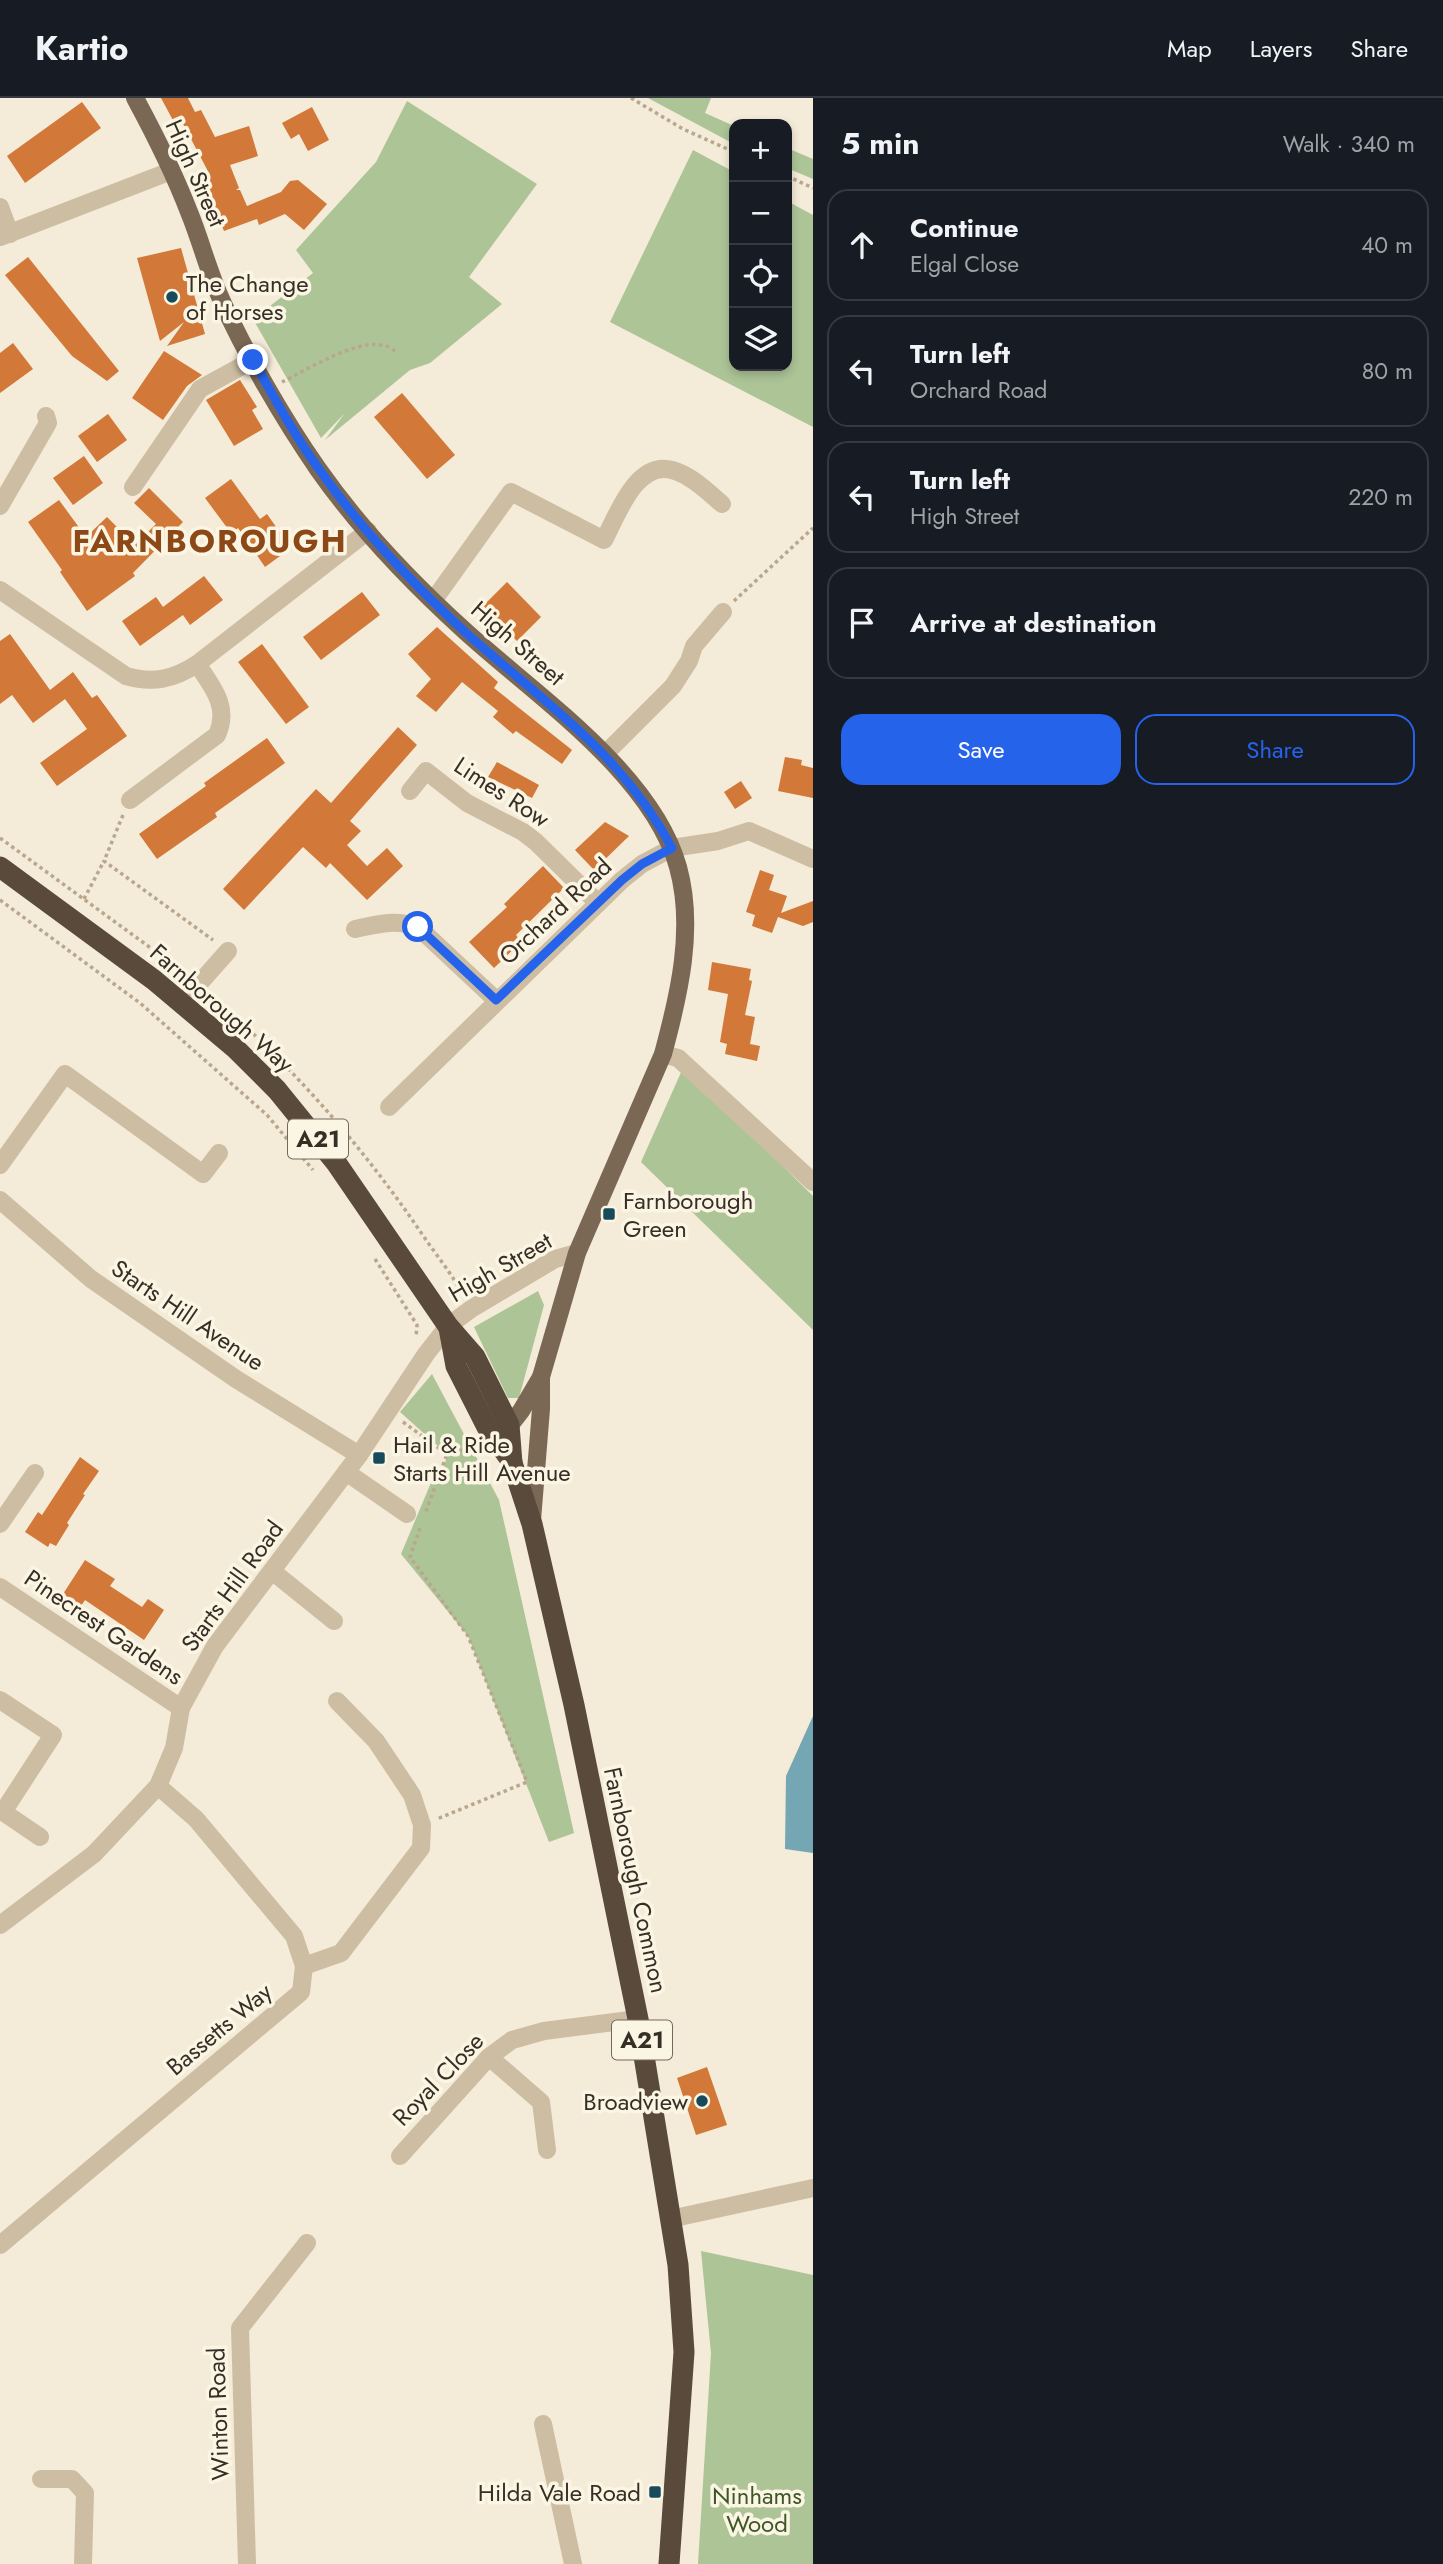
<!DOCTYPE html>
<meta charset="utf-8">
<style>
:root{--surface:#171b24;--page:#242831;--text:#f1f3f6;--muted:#9ea1a6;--line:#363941;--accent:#2563eb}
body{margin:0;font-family:Jost,sans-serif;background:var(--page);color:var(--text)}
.controls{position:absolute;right:21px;top:21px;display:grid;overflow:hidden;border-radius:14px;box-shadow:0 4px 10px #0003}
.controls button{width:63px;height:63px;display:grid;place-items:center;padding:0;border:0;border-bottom:2px solid var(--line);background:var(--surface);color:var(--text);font:35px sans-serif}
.stop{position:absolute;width:21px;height:21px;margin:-16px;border:5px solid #2563eb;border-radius:50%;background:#fff}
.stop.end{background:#2563eb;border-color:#fff;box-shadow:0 2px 7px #0008}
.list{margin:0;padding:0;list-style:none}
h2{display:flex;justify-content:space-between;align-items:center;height:91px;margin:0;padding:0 28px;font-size:30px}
h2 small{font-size:23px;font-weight:400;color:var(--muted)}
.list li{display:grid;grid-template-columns:46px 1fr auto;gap:21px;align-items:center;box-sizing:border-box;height:112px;margin:0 14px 14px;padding:0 14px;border:2px solid var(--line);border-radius:21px}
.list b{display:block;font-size:26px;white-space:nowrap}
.list p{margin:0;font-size:23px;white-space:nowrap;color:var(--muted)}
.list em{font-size:23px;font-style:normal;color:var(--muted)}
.actions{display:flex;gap:14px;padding:21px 28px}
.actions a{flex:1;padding:16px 0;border:2px solid var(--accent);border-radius:21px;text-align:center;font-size:24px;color:var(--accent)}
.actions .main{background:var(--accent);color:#fff}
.icon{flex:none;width:38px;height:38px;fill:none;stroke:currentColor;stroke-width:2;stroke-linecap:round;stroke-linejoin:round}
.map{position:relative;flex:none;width:813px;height:2466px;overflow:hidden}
header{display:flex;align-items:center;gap:42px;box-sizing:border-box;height:98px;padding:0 35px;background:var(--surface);border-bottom:2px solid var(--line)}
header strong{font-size:33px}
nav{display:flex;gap:38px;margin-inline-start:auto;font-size:24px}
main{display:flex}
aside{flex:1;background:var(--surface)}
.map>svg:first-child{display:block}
.green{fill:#adc497}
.water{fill:#74a6b3}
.building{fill:#d27838}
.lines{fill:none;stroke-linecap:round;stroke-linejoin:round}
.path{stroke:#b9a78d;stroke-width:3.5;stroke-dasharray:3.5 3.5;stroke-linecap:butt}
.minor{stroke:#cdbda3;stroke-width:18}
.major{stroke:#7a6855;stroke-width:18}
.highway{stroke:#594a3c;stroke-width:21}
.route{stroke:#2563eb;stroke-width:9}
.poi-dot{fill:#174b5c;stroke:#fbf5e4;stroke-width:2.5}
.labels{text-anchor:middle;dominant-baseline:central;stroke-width:7;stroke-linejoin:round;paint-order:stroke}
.shield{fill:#fbf5e4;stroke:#726a5f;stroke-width:2}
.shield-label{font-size:23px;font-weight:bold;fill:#372e26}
.street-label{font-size:24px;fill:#372e26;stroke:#fbf5e4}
.poi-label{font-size:24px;fill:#372e26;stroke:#fbf5e4;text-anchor:start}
.park-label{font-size:24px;fill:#3d5727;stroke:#fbf5e4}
.district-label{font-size:32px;font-weight:bold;letter-spacing:2px;fill:#8d4817;stroke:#fbf5e4}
</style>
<header>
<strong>Kartio</strong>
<nav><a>Map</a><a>Layers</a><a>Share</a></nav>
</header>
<main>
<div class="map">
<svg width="813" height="2466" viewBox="0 0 813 2466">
<rect width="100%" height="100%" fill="#f4ebd8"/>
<g class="green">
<polygon points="648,0 711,0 705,15 734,28 734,46"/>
<polygon points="407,3 537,86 469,179 502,206 430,265 410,272 325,342 345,315 321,340 253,221 313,175 296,152 376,64"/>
<polygon points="787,50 813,61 813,81 787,70"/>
<polygon points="693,52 734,74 734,268 787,268 787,103 813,117 813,329 610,224"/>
<polygon points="683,970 813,1098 813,1232 641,1064"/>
<polygon points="538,1193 544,1207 519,1300 508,1300 474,1229"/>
<polygon points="432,1276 499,1402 574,1735 549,1744 468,1538 401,1456 433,1380 441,1384 447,1356 400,1314"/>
<polygon points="701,2153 813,2177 813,2466 698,2466 711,2255"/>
</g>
<polygon class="water" points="813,1618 813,1755 785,1751 786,1678"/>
<g class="building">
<polygon points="161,0 188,0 195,14 201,12 215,39 249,28 258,58 230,67 239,90 236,92 240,92 247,108 281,94 290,83 298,82 327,106 304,132 285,116 259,127 257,121 224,133 202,81 210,77 181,22 175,26"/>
<polygon points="82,4 101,30 25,85 7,58"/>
<polygon points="312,9 329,42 308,53 299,36 291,41 282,25"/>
<polygon points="181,150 205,236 167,248 184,224 160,243 137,160"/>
<polygon points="28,159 119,273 107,283 72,258 5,177"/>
<polygon points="13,245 33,271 0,295 0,255"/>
<polygon points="164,253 202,277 187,288 163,322 132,300"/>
<polygon points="240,282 257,309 252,312 263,331 234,348 206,302"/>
<polygon points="402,295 455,357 427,381 374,319"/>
<polygon points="108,316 127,342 97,364 78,338"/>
<polygon points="84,358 103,385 73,407 53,380"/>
<polygon points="231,381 260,421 267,416 291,450 265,469 238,430 231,435 205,400"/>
<polygon points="149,390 183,424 133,475 135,478 87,513 60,474 62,472 28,424 59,402 86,439 107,419 135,447 156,426 134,405"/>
<polygon points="204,478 223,502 190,527 183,517 140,548 122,523 156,499 163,509"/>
<polygon points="507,484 541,519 517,543 483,508"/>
<polygon points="362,494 380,517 321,562 303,539"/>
<polygon points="437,529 498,584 494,590 572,652 562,666 516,633 513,636 493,619 498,613 462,584 436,614 416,598 431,581 408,556"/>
<polygon points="10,536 50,592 73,574 92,600 97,597 127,638 57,688 40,665 87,631 65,601 33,625 12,597 0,606 0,543"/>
<polygon points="262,546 309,609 286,626 238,564"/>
<polygon points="398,629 417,647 350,723 361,733 347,747 367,768 387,750 403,768 367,802 330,765 326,770 303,749 244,812 223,791 316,691 331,705"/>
<polygon points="267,640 285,665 215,715 217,719 157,761 139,736 206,688 204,685"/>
<polygon points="785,659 802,662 801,667 813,670 813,700 778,693"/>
<polygon points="497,664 539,687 532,700 488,679"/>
<polygon points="741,683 752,700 735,711 724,694"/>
<polygon points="605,724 629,738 594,772 575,752"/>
<polygon points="543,768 564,790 516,837 521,844 494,870 469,844 507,809 504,806"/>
<polygon points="760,772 774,777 769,792 787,798 781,815 813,803 813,824 803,828 778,819 772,835 752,828 755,817 746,814"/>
<polygon points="712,864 751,871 749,882 752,883 745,917 755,919 750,946 760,948 757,963 725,956 727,946 720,944 728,896 708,892"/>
<polygon points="80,1359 99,1373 83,1396 85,1397 67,1425 69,1427 56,1448 50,1445 48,1449 25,1434 38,1414 42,1417"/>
<polygon points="85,1462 115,1481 110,1488 142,1509 148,1501 164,1512 144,1542 85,1502 81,1508 63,1496"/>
<polygon points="707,1969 727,2027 696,2037 677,1980"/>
</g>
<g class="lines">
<g class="path">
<polyline points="631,0 683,31 734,54"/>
<polyline points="787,78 813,90"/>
<path d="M 282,284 C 306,272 355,242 381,247 C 387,247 392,251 396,254"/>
<polyline points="734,503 813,430"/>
<polyline points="123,717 104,763 213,842"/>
<polyline points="0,740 185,875"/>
<polyline points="84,801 104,763"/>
<polyline points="0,802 140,905 267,1017 313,1072"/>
<path d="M 212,898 C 293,969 364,1050 424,1139 C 437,1158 452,1176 463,1197"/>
<polyline points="375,1161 417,1227 416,1239"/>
<polyline points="403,1324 447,1356 425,1416"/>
<polyline points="447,1356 476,1349"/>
<polyline points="420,1430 410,1459 468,1538 527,1684 437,1721"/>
</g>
<g class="minor">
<polyline points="0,109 10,136"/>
<polyline points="0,139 171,73"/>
<polyline points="133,389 200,291 253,262"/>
<polyline points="0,408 48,325 46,318"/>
<path d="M 0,492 L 126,578 C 153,586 174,581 197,566 L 368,433"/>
<path d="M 433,503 L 511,394 L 604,442 C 617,418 636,362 672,372 C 691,377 708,394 722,406"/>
<polyline points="605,656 673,588 689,563 694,548 723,514"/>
<polyline points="410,693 426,673 467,705 523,734 536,744 598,805"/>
<path d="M 130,702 L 217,637 C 230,609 212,588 197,566"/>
<path d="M 355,831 C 378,826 395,821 418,829 L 496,902"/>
<polyline points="182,905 228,853"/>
<polyline points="663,956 678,960 813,1084"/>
<polyline points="389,1009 622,782 642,766 672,750 718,743 749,733 813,761"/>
<polyline points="0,1067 65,976 203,1076 219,1055"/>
<polyline points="0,1102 91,1181 236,1281 359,1357"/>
<polyline points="346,1374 407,1416"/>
<polyline points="0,1426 35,1375"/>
<polyline points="272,1473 334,1523"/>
<polyline points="0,1489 181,1610"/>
<polyline points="0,1602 53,1637 3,1714 40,1739"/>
<polyline points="0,1827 94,1756 158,1688 174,1650 181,1610 215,1548 359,1357 426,1256 448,1228 471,1211 555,1161 577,1155"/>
<polyline points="304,1868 341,1855 421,1750 422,1727 412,1697 376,1643 337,1603"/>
<polyline points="489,1959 541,2004 547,2052"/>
<polyline points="400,2058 489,1959 512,1942 544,1933 638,1921"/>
<polyline points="670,2121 813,2090"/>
<polyline points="0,2147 301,1894 304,1868 294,1838 196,1721 158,1688"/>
<polyline points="543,2326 573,2466"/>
<polyline points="41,2381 72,2381 85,2395 83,2466"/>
<polyline points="247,2466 240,2230 307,2145"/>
</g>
<g class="major">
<path d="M 135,0 C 155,37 174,75 189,114 C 201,143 208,173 221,201 C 245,255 284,322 318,371 C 358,428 412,485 465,533 C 534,596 652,675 678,769 C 695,830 679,897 663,956 L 577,1155 L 541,1279 L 521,1313 L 503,1336"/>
<polyline points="532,1422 541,1311 541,1279"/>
</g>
<g class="highway">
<polyline points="0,769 154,882 236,951 277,992 337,1066 448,1228 475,1259 509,1327 512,1365 532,1426 574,1607 638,1921 678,2167 684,2254 669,2466"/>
<polyline points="449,1230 456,1268 487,1329 512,1364"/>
</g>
</g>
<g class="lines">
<path class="route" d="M 253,262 C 274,299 294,337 319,371 C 360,430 412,485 464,533 C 542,603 621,654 672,750 L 642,766 L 622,782 L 496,902 L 418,829"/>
</g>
<g class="poi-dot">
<circle cx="172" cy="199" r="7"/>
<rect x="602" y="1109" width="14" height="14" rx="3.5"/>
<rect x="372" y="1353" width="14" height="14" rx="3.5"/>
<circle cx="702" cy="2003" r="7"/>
<rect x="648" y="2387" width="14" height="14" rx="3.5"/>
</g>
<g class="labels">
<g class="shield">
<rect x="288" y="1021.5" width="60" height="39" rx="5"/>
<rect x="612" y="1922.5" width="60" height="39" rx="5"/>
</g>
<g class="shield-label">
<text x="318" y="1041">A21</text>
<text x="642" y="1942">A21</text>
</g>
<g class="street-label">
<text transform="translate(196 75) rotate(66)">High Street</text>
<text transform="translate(518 545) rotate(41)">High Street</text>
<text transform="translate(502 694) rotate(33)">Limes Row</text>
<text transform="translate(555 813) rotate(-43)">Orchard Road</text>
<text transform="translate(222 910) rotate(41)">Farnborough Way</text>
<text transform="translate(500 1169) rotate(-30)">High Street</text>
<text transform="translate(188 1217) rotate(34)">Starts Hill Avenue</text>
<text transform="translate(232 1488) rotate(-54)">Starts Hill Road</text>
<text transform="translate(104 1529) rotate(34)">Pinecrest Gardens</text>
<text transform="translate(636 1782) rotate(78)">Farnborough Common</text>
<text transform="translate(219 1931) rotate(-40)">Bassetts Way</text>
<text transform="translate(438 1981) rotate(-46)">Royal Close</text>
<text transform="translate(218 2316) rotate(-92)">Winton Road</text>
</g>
<g class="poi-label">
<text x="186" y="185">The Change<tspan x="186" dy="28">of Horses</tspan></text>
<text x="623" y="1102">Farnborough<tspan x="623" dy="28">Green</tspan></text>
<text x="393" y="1346">Hail &amp; Ride<tspan x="393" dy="28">Starts Hill Avenue</tspan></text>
<text x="688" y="2003" text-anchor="end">Broadview</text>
<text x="641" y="2394" text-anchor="end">Hilda Vale Road</text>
</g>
<g class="park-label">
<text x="757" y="2397">Ninhams<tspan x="757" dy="28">Wood</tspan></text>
</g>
<g class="district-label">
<text x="210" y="443">FARNBOROUGH</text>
</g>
</g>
</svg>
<div class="controls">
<button>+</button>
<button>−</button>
<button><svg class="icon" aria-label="locate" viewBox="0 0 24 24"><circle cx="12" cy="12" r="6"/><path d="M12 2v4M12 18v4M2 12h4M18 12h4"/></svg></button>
<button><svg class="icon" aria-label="layers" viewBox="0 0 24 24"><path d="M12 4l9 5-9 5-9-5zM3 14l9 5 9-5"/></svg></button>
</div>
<div class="stop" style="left:418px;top:829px"></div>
<div class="stop end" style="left:253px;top:262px"></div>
</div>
<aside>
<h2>5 min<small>Walk · 340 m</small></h2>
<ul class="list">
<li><svg class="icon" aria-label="ahead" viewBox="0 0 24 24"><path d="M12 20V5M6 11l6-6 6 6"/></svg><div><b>Continue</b><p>Elgal Close</p></div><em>40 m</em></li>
<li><svg class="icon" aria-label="left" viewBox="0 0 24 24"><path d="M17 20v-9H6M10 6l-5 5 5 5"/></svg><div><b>Turn left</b><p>Orchard Road</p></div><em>80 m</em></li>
<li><svg class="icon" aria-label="left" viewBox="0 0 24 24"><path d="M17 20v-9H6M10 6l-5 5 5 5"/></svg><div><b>Turn left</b><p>High Street</p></div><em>220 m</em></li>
<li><svg class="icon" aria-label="arrive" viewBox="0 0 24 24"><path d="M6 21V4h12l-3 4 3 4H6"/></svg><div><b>Arrive at destination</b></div></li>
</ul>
<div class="actions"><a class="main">Save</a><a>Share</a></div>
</aside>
</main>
